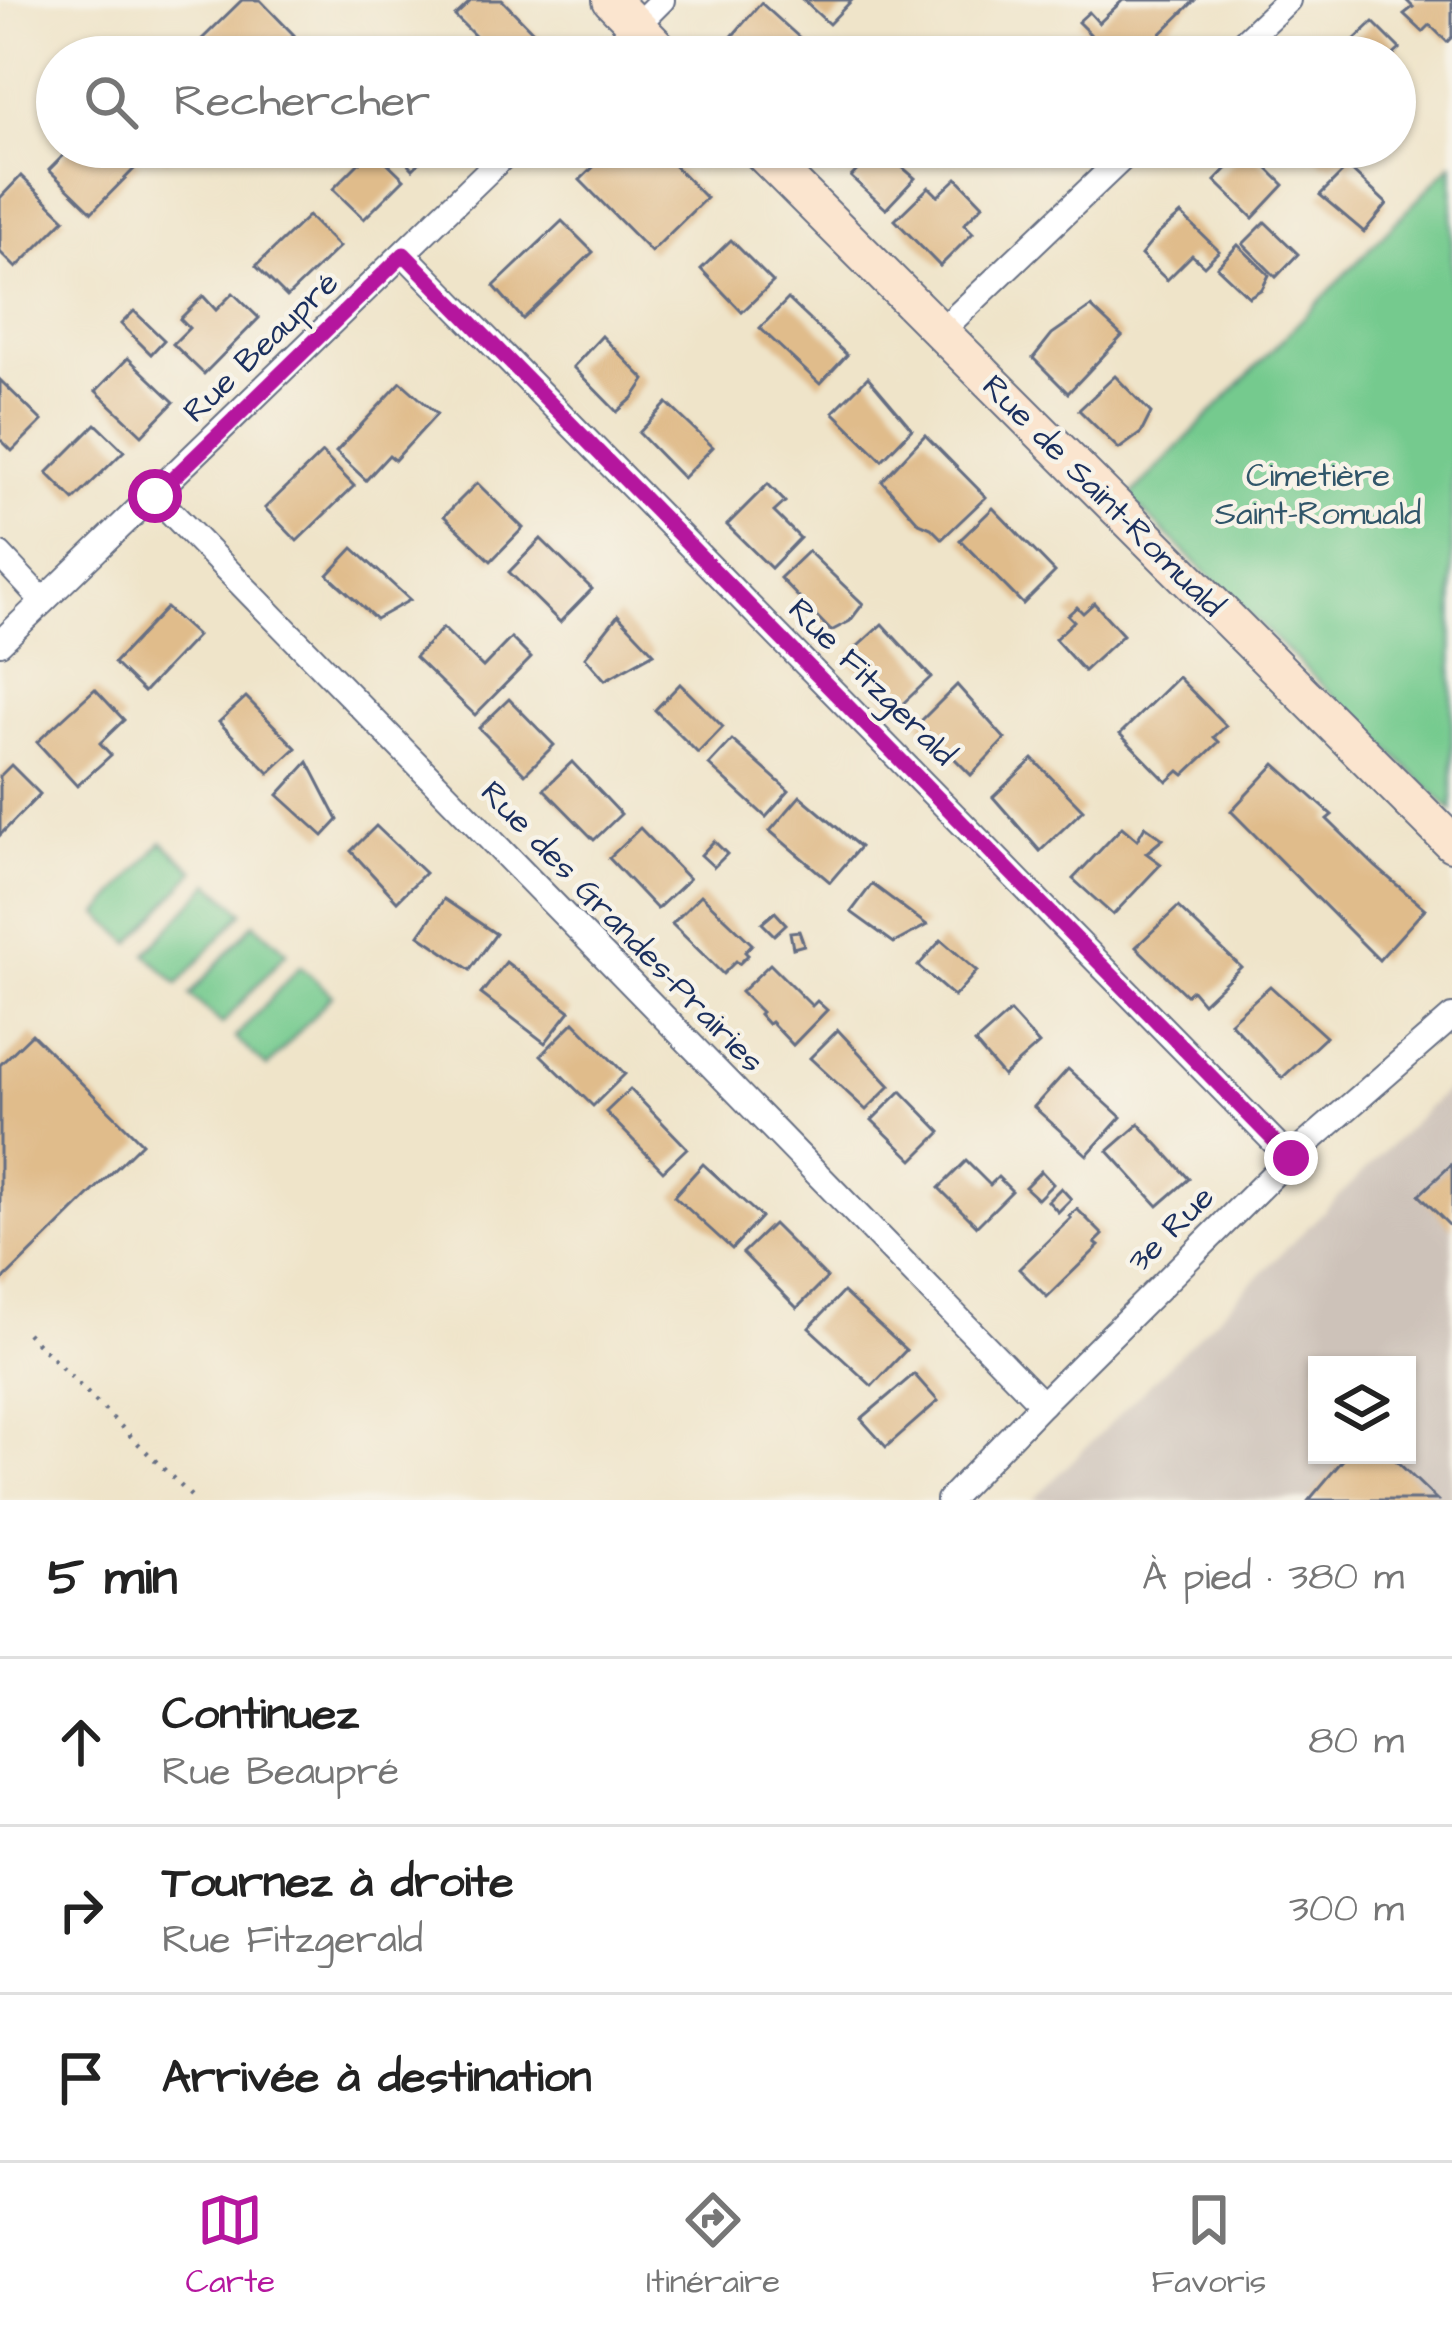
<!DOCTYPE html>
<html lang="fr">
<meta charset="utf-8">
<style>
:root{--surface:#fff;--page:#f6f6f6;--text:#222;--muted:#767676;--line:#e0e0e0;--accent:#b5179e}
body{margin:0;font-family:"Architects Daughter",sans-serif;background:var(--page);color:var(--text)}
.controls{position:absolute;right:36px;bottom:36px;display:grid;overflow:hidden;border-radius:0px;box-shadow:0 3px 9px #0004}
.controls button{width:108px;height:108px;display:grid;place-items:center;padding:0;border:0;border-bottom:3px solid var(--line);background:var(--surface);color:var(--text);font:60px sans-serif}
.stop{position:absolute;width:36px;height:36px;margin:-27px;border:9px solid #b5179e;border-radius:50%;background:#fff}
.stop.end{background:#b5179e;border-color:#fff;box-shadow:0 3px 12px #0008}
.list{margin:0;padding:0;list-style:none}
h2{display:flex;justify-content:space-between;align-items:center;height:156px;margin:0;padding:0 48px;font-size:51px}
h2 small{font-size:39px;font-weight:400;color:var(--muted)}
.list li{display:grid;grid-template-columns:78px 1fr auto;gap:36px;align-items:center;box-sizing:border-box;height:168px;padding:0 48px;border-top:3px solid var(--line)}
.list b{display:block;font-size:45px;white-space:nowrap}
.list p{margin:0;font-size:39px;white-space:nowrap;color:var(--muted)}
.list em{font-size:39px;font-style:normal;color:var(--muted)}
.icon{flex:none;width:66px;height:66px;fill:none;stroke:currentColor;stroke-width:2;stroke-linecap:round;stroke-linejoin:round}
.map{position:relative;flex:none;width:1452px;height:1500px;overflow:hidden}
.search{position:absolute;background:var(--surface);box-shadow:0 3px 9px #0004;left:36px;right:36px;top:36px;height:132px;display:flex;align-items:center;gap:30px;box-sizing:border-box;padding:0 42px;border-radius:66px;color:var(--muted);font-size:45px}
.sheet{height:660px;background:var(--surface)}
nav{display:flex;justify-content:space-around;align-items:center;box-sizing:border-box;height:168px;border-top:3px solid var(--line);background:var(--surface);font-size:33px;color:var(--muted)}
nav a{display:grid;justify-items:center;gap:6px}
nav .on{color:var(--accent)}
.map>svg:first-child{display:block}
.industrial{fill:#cdc2b9;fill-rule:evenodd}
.green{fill:#74ca8e;stroke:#487c76;stroke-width:3}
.building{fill:#e0bc8b}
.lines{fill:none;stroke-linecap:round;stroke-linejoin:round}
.street-casing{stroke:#656e83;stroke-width:28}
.secondary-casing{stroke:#656e83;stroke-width:40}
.path{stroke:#656e83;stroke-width:4.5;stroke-dasharray:3 9;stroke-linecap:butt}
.street{stroke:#fff;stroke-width:24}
.secondary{stroke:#fbe5cf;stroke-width:36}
.route{stroke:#b5179e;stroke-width:15}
.labels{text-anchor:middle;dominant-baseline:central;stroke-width:9;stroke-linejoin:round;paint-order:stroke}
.street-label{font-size:33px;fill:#1b2f5e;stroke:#f7f3e8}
.park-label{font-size:33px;fill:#31566a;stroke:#f7f3e8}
</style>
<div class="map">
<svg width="1452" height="1500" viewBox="0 0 1452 1500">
<rect width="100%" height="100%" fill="#f7f3e8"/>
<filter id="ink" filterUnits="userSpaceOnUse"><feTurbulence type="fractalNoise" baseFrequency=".00833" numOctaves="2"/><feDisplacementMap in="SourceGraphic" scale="24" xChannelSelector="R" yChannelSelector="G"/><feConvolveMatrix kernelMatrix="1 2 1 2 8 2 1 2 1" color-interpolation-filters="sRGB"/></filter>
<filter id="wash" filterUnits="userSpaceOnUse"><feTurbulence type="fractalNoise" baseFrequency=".004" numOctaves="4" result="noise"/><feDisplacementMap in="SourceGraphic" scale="48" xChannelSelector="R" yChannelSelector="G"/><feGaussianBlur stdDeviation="2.7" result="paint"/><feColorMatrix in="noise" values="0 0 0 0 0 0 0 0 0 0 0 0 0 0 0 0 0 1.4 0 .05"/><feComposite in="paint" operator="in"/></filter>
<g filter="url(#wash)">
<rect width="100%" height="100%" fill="#efe4c9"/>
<path class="industrial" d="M 1452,1084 L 1452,1500 L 1033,1500 ZM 1317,1365 L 1407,1365 L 1407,1455 L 1317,1455 Z"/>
<g class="green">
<polygon points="1452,164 1452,811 1129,498"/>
<polygon points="162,842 195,871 131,943 99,914"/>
<polygon points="210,883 243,912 178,984 146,954"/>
<polygon points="254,923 287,952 222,1024 190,995"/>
<polygon points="300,966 332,995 267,1067 235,1038"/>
</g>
<g id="blocks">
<g class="building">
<polygon points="242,0 260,0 294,35 271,57 217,57 201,40"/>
<polygon points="472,0 502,0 541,40 524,57 496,57 455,16"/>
<polygon points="803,0 852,0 829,24"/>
<polygon points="1123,0 1195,0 1137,57 1076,57 1071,52 1090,34 1078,22 1089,12 1099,23"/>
<polygon points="1406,0 1452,0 1452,37 1447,42 1430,25 1423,32 1404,14 1413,7"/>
<polygon points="761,3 811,48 801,57 714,57"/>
<polygon points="1373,22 1400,49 1391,57 1336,57"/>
<polygon points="72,147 122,147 139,164 92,212 49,170"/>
<polygon points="153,147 179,147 166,160"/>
<polygon points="392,147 435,147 413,169"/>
<polygon points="614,147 656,147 706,198 651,252 580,180"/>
<polygon points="879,147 915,178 886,209 851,177"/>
<polygon points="1307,147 1362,147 1365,149 1348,167 1341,160 1332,167 1327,163 1321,165 1321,161"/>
<polygon points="1247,148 1284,185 1253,218 1215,181"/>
<polygon points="373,149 404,179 364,219 333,189"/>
<polygon points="1348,167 1387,204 1364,232 1320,195"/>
<polygon points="21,176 65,219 16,268 0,252 0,198"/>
<polygon points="957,178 983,205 964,224 973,233 940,266 895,220 929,187 938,196"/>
<polygon points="1181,214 1219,251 1204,266 1192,255 1167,280 1141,255 1158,234"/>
<polygon points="308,216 339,247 287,297 256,266"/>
<polygon points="562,221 593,252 523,319 494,286"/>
<polygon points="1265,222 1298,254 1276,277 1243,244"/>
<polygon points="731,240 773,282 742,312 701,269"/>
<polygon points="1238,245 1269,275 1262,289 1249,297 1217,267"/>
<polygon points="233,293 259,318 204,374 173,344 189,328 180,319 203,296 216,310"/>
<polygon points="788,299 847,355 820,384 760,328"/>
<polygon points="1091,307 1122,336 1068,393 1033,358 1052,334"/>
<polygon points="134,311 164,340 151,354 121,324"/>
<polygon points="602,336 645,380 633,398 617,412 573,367"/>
<polygon points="128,358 174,402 142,435 96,391"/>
<polygon points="1115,376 1151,413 1141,433 1119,449 1079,410"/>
<polygon points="868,377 912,429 882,460 833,412"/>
<polygon points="0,380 42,421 12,451 0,439"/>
<polygon points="401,382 437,414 395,460 389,455 366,480 336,452"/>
<polygon points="667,403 713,447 683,478 639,433"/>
<polygon points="96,424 124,451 74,500 47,473"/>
<polygon points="925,435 986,497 942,539 931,528 919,523 882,481"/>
<polygon points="322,453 354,486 297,541 265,508"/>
<polygon points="477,483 523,528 491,561 444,516"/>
<polygon points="768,484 785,502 774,512 800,538 771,568 727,525"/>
<polygon points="993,508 1055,572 1023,604 960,540"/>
<polygon points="541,539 592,589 560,622 509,572"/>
<polygon points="353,548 410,600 376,619 328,575"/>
<polygon points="808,551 863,604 850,621 831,631 780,578"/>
<polygon points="1094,603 1123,635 1084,671 1055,639 1074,621 1068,615 1077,607 1083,613"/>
<polygon points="166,608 197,636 144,692 114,663"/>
<polygon points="618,615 654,653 605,680 585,657"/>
<polygon points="882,624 931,677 896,710 846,657"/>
<polygon points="443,628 483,667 511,638 531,658 475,715 415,657"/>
<polygon points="1178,677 1226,726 1214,737 1219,742 1184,775 1179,771 1167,782 1120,734"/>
<polygon points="680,684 723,727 698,753 655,710"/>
<polygon points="957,685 1005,739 971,775 919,723"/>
<polygon points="95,689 124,720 100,743 111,755 77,786 37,742"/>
<polygon points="246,697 296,748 269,773 219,722"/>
<polygon points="509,699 554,745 525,774 479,728"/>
<polygon points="732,740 789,791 766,817 709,765"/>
<polygon points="1033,759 1083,810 1040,851 993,797"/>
<polygon points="308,762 338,820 323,836 278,795"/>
<polygon points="572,762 621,814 594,840 544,789"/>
<polygon points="1275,764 1332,815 1327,819 1376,867 1425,909 1379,960 1231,811"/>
<polygon points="11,765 40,794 0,835 0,776"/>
<polygon points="800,796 860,847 830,882 770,831"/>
<polygon points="376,826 425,873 397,901 351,851"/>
<polygon points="1145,826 1163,839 1146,853 1161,864 1113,915 1073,879 1122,827 1137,840"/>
<polygon points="640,828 689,879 657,909 609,858"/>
<polygon points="714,841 727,854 714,867 701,855"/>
<polygon points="872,884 927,925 894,943 851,912"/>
<polygon points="701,895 752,944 745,952 748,955 739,964 736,961 723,974 672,924"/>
<polygon points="444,899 496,934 470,970 419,935"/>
<polygon points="1178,907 1241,967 1203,1003 1192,990 1186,995 1136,947"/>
<polygon points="775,912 786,924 774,935 762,923"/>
<polygon points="799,931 804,945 793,948 790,932"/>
<polygon points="941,940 977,971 954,997 918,966"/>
<polygon points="506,962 570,1011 545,1043 481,994"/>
<polygon points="770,964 812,1006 817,1001 827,1010 793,1045 771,1022 768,1024 759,1014 761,1012 741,992"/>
<polygon points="1270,986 1326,1037 1282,1078 1230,1022"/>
<polygon points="1010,1012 1039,1044 1003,1076 975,1043"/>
<polygon points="574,1022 625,1074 593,1106 541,1055"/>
<polygon points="838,1030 890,1086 866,1110 810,1058"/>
<polygon points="32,1034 142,1143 0,1283 0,1065"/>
<polygon points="1068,1069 1121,1117 1087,1155 1034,1107"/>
<polygon points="630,1089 687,1148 663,1171 606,1112"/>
<polygon points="901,1091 941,1132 913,1160 872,1120"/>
<polygon points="1139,1124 1189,1179 1158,1206 1108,1151"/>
<polygon points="966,1161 990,1185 998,1177 1012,1191 977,1226 939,1188"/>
<polygon points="703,1164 761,1217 732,1249 674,1196"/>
<polygon points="1452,1164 1452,1228 1419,1195"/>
<polygon points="1041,1171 1053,1184 1038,1199 1025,1187"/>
<polygon points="1061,1188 1071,1199 1058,1212 1048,1201"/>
<polygon points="1077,1209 1103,1235 1095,1243 1099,1246 1047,1297 1019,1269 1071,1218 1069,1216"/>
<polygon points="773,1224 827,1278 797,1308 743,1253"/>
<polygon points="843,1292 906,1350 872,1386 809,1328"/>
<polygon points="914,1374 938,1401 886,1447 861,1419"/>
<polygon points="1347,1455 1390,1455 1437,1500 1309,1500"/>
</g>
</g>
</g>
<g filter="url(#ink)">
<use href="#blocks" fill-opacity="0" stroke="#656e83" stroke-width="3"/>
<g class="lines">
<defs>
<g id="street">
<polyline points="605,57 662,0"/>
<polyline points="1228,57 1288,0"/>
<polyline points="404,254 1290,1158"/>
<polyline points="939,333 1134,147"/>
<polyline points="155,496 1042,1404"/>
<polyline points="0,555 43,601"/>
<polyline points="0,643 513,147"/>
<polyline points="949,1500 1042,1404 1290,1158 1452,1017"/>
</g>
<g id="secondary">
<polyline points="611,0 667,57"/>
<polyline points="756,147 1452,843"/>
</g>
</defs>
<use href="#street" class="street-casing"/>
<use href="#secondary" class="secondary-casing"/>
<polyline class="path" points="27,1333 195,1500"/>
<use href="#street" class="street"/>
<use href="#secondary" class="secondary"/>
</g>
</g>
<g class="lines" filter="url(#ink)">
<polyline class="route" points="155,496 404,254 1291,1158"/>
</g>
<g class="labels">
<g class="street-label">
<text transform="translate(261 347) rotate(-44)">Rue Beaupré</text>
<text transform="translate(1103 496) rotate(45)">Rue de Saint-Romuald</text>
<text transform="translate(872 682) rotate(45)">Rue Fitzgerald</text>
<text transform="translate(622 927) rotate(46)">Rue des Grandes-Prairies</text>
<text transform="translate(1171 1229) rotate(-45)">3e Rue</text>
</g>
<g class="park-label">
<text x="1318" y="476">Cimetière<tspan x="1318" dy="38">Saint-Romuald</tspan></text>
</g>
</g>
</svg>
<div class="controls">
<button><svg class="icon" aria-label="layers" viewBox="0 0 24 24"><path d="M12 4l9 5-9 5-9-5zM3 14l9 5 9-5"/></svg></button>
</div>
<div class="stop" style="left:155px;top:496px"></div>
<div class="stop end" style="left:1291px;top:1158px"></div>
<div class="search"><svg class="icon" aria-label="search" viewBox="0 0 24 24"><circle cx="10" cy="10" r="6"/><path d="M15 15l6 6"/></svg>Rechercher</div>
</div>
<section class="sheet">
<h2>5 min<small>À pied · 380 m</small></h2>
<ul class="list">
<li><svg class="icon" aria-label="ahead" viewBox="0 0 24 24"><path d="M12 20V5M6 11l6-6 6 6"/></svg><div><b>Continuez</b><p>Rue Beaupré</p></div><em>80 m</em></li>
<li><svg class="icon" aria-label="right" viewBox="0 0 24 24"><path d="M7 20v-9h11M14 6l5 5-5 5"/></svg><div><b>Tournez à droite</b><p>Rue Fitzgerald</p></div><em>300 m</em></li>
<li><svg class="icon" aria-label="arrive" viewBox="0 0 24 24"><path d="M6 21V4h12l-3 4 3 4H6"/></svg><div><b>Arrivée à destination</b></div></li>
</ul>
</section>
<nav>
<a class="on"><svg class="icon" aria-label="map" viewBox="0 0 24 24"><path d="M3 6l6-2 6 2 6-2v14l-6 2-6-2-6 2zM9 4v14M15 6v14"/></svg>Carte</a>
<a><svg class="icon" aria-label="directions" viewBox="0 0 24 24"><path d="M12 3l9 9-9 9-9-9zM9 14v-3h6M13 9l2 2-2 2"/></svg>Itinéraire</a>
<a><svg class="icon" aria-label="saved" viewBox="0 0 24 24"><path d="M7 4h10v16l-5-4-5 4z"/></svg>Favoris</a>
</nav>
